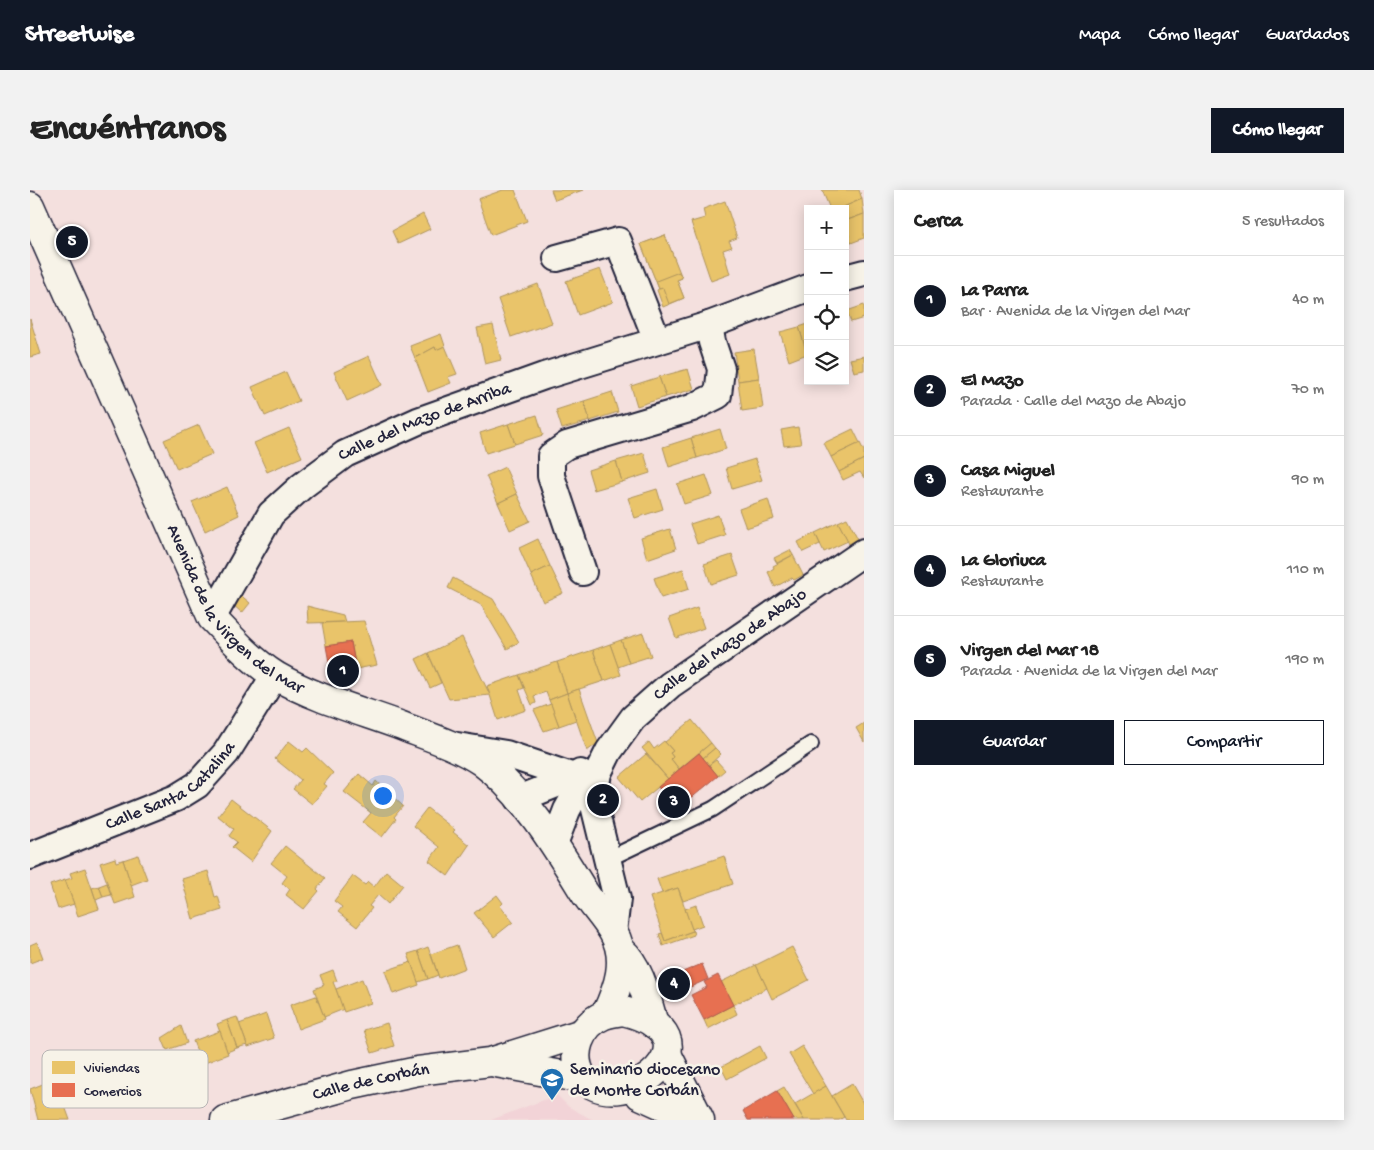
<!DOCTYPE html>
<html lang="es">
<meta charset="utf-8">
<style>
:root{--surface:#fff;--page:#f2f2f2;--text:#222;--muted:#767676;--line:#e0e0e0;--accent:#111827}
body{margin:0;font-family:"Gochi Hand",sans-serif;background:var(--page);color:var(--text)}
.controls{position:absolute;right:15px;top:15px;display:grid;overflow:hidden;border-radius:0px;box-shadow:0 2px 12px #0003}
.controls button{width:45px;height:45px;display:grid;place-items:center;padding:0;border:0;border-bottom:1px solid var(--line);background:var(--surface);color:var(--text);font:25px sans-serif}
.you{position:absolute;left:352px;top:605px;width:18px;height:18px;margin:-12px;border:4px solid #fff;border-radius:50%;background:#1a73e8;box-shadow:0 0 0 8px #1a73e833}
.badge{display:grid;place-items:center;width:32px;height:32px;border-radius:50%;background:var(--accent);color:#fff;font-size:16px;font-weight:700}
.pin{position:absolute;translate:-50% -50%;border:2px solid #fff;box-shadow:0 1px 5px #0006}
.list{margin:0;padding:0;list-style:none}
h2{display:flex;justify-content:space-between;align-items:center;height:65px;margin:0;padding:0 20px;font-size:21px}
h2 small{font-size:16px;font-weight:400;color:var(--muted)}
.list li{display:grid;grid-template-columns:32px 1fr auto;gap:15px;align-items:center;box-sizing:border-box;height:90px;padding:0 20px;border-top:1px solid var(--line)}
.list b{display:block;font-size:19px;white-space:nowrap}
.list p{margin:0;font-size:16px;white-space:nowrap;color:var(--muted)}
.list em{font-size:16px;font-style:normal;color:var(--muted)}
.actions{display:flex;gap:10px;padding:15px 20px}
.actions a{flex:1;padding:11px 0;border:1px solid var(--accent);border-radius:0px;text-align:center;font-size:18px;color:var(--accent)}
.actions .main{background:var(--accent);color:#fff}
.icon{flex:none;width:28px;height:28px;fill:none;stroke:currentColor;stroke-width:2;stroke-linecap:round;stroke-linejoin:round}
.map{position:relative;flex:none;width:834px;height:930px;overflow:hidden;border-radius:0px}
header{display:flex;align-items:center;gap:30px;box-sizing:border-box;height:70px;padding:0 25px;background:var(--accent);color:#fff}
header strong{font-size:24px}
nav{display:flex;gap:28px;margin-inline-start:auto;font-size:18px}
.intro{display:flex;align-items:center;justify-content:space-between;box-sizing:border-box;height:120px;padding:0 30px}
h1{margin:0;font-size:35px}
.button{padding:12px 22px;border-radius:0px;background:var(--accent);color:#fff;font-size:18px;font-weight:700}
main{display:flex;gap:30px;padding:0 30px}
aside{flex:1;background:var(--surface);border-radius:0px;box-shadow:0 2px 12px #0003}
.map>svg:first-child{display:block}
.built{fill:#f2d3d7}
.homes{fill:#e9c46a;stroke:#ad935c}
.shops{fill:#e76f51;stroke:#ac584a}
.lines{fill:none;stroke-linecap:round;stroke-linejoin:round}
.service-casing{stroke:#22223b;stroke-width:18}
.minor-casing{stroke:#22223b;stroke-width:30}
.secondary-casing{stroke:#22223b;stroke-width:31}
.primary-casing{stroke:#22223b;stroke-width:31}
.service{stroke:#f7f3e8;stroke-width:14}
.minor{stroke:#f7f3e8;stroke-width:26}
.secondary{stroke:#f7f3e8;stroke-width:28}
.primary{stroke:#f7f3e8;stroke-width:28}
.labels{text-anchor:middle;dominant-baseline:central;stroke-width:5;stroke-linejoin:round;paint-order:stroke}
.street-label{font-size:18px;fill:#22223b;stroke:#f7f3e8}
.poi-label{font-size:18px;fill:#22223b;stroke:#f7f3e8;text-anchor:start}
.key{fill:#f7f3e8;stroke:#b7b4b4;stroke-width:1}
.key-label{font-size:14px;fill:#22223b}
</style>
<header>
<strong>Streetwise</strong>
<nav><a>Mapa</a><a>Cómo llegar</a><a>Guardados</a></nav>
</header>
<div class="intro"><h1>Encuéntranos</h1><a class="button">Cómo llegar</a></div>
<main>
<div class="map">
<svg width="834" height="930" viewBox="0 0 834 930">
<rect width="100%" height="100%" fill="#f4e0de"/>
<filter id="ink" filterUnits="userSpaceOnUse"><feTurbulence type="fractalNoise" baseFrequency=".02" numOctaves="2"/><feDisplacementMap in="SourceGraphic" scale="10" xChannelSelector="R" yChannelSelector="G"/><feConvolveMatrix kernelMatrix="1 2 1 2 8 2 1 2 1" color-interpolation-filters="sRGB"/></filter>
<g filter="url(#ink)">
<polygon class="built" points="527,905 539,917 563,930 461,930"/>
<g class="homes">
<polygon points="473,0 485,0 497,31 461,45 448,9"/>
<polygon points="521,0 553,0 525,10"/>
<polygon points="792,0 829,0 832,9 809,19 800,19"/>
<polygon points="832,9 834,24 815,31 815,19 809,19"/>
<polygon points="695,11 707,48 699,51 702,57 693,60 700,84 681,91 661,32 675,28 673,19"/>
<polygon points="393,24 400,39 368,54 362,41"/>
<polygon points="834,24 834,48 821,53 815,31"/>
<polygon points="635,45 649,82 626,91 611,54"/>
<polygon points="635,45 652,88 647,90 654,108 633,117 627,100 629,99 611,54"/>
<polygon points="570,79 583,112 548,125 536,91"/>
<polygon points="649,82 652,88 647,90 654,108 639,114 633,98 629,99 626,91"/>
<polygon points="508,94 522,133 481,147 468,109"/>
<polygon points="834,115 834,128 821,132 817,121"/>
<polygon points="0,129 11,164 0,167"/>
<polygon points="778,134 778,164 777,164 769,137"/>
<polygon points="463,135 471,170 455,174 447,138"/>
<polygon points="769,137 777,164 759,171 750,142"/>
<polygon points="411,144 415,156 406,160 405,157 385,168 380,156"/>
<polygon points="415,156 427,184 418,187 421,193 398,202 385,168 405,157 406,160"/>
<polygon points="724,159 729,188 708,191 704,162"/>
<polygon points="339,166 352,195 317,211 304,182"/>
<polygon points="834,166 834,180 824,182 820,169"/>
<polygon points="658,179 664,199 636,207 629,187"/>
<polygon points="256,182 269,211 235,226 222,197"/>
<polygon points="629,187 636,207 607,216 601,196"/>
<polygon points="729,188 733,218 712,221 708,191"/>
<polygon points="582,202 588,222 560,231 554,211"/>
<polygon points="554,211 560,231 532,239 526,220"/>
<polygon points="507,225 513,245 485,254 478,234"/>
<polygon points="478,234 485,254 456,263 450,243"/>
<polygon points="169,235 182,264 147,279 134,250"/>
<polygon points="768,237 771,254 754,256 751,240"/>
<polygon points="259,238 272,267 237,282 224,253"/>
<polygon points="690,239 696,259 667,268 661,248"/>
<polygon points="823,239 830,253 801,267 794,253"/>
<polygon points="661,248 667,268 639,277 633,257"/>
<polygon points="830,253 834,261 834,269 809,282 801,267"/>
<polygon points="614,263 620,283 592,292 586,271"/>
<polygon points="725,269 732,290 702,299 696,278"/>
<polygon points="834,269 834,288 830,282 813,290 809,282"/>
<polygon points="586,271 592,292 564,300 558,280"/>
<polygon points="475,277 487,304 468,313 456,286"/>
<polygon points="676,285 683,305 654,314 647,294"/>
<polygon points="197,297 209,325 175,341 162,312"/>
<polygon points="627,299 633,319 605,328 598,308"/>
<polygon points="487,304 500,331 480,340 468,313"/>
<polygon points="738,309 744,329 716,338 709,319"/>
<polygon points="688,325 695,345 667,354 660,334"/>
<polygon points="817,328 828,349 819,354 808,332"/>
<polygon points="808,332 818,351 794,362 785,343"/>
<polygon points="640,339 646,359 617,369 611,348"/>
<polygon points="785,343 790,354 773,362 768,352"/>
<polygon points="508,349 520,376 501,385 489,358"/>
<polygon points="760,360 763,365 747,373 744,368"/>
<polygon points="702,365 709,385 681,394 674,374"/>
<polygon points="763,365 773,385 764,390 762,388 745,397 738,382 744,378 743,376"/>
<polygon points="520,376 533,403 513,412 501,385"/>
<polygon points="653,379 659,399 631,408 624,388"/>
<polygon points="423,388 463,409 489,452 477,459 451,415 418,398"/>
<polygon points="208,403 220,413 212,423 201,413"/>
<polygon points="277,416 313,425 315,432 278,433"/>
<polygon points="667,418 674,438 646,448 639,428"/>
<polygon points="334,431 347,475 326,479 321,452 296,456 292,433"/>
<polygon points="613,443 621,466 599,473 591,450"/>
<polygon points="432,447 460,505 419,509 398,463"/>
<polygon points="591,450 599,473 588,477 580,454"/>
<polygon points="580,454 591,485 574,491 563,460"/>
<polygon points="563,460 574,491 537,503 527,472"/>
<polygon points="398,463 411,493 400,498 386,469"/>
<polygon points="527,472 537,503 519,510 516,502 504,506 506,513 502,515 489,485"/>
<polygon points="489,485 494,498 489,500 496,520 468,530 457,496"/>
<polygon points="549,499 568,553 557,561 537,503"/>
<polygon points="537,503 546,530 529,536 519,510"/>
<polygon points="521,514 529,536 514,541 504,520"/>
<polygon points="662,530 681,553 649,579 641,569 643,567 640,563 643,561 635,552"/>
<polygon points="834,533 834,552 826,538"/>
<polygon points="259,551 273,562 277,558 303,583 294,594 297,596 282,614 263,599 271,590 245,569"/>
<polygon points="634,551 643,561 640,563 643,567 641,569 649,579 638,589 612,558 619,552 624,559"/>
<polygon points="681,553 685,558 673,568 669,563"/>
<polygon points="685,558 691,564 679,575 673,568"/>
<polygon points="616,564 638,589 610,612 589,587"/>
<polygon points="686,570 695,580 688,586 679,575"/>
<polygon points="329,584 343,596 346,591 373,616 364,627 366,629 352,647 333,632 341,623 314,602"/>
<polygon points="201,609 242,641 221,672 202,657 207,652 199,646 204,639 188,626"/>
<polygon points="397,618 425,640 423,642 439,655 418,686 399,671 409,657 383,636"/>
<polygon points="255,656 295,688 287,699 289,701 274,719 256,705 260,699 252,693 257,686 241,673"/>
<polygon points="108,665 117,689 101,695 93,670"/>
<polygon points="694,666 703,694 653,711 648,698 632,703 627,689"/>
<polygon points="85,668 86,672 93,670 105,707 85,714 70,673"/>
<polygon points="55,678 69,719 48,726 35,690 42,688 40,683"/>
<polygon points="178,681 185,707 188,706 192,720 163,729 152,689"/>
<polygon points="356,681 373,695 358,714 348,705 339,716 342,718 327,737 308,722 312,717 304,711 323,686 335,695 338,692 344,697"/>
<polygon points="35,690 44,714 28,719 20,695"/>
<polygon points="77,693 81,705 73,707 69,696"/>
<polygon points="69,696 73,707 66,710 62,698"/>
<polygon points="648,698 663,741 635,751 620,707"/>
<polygon points="467,705 473,713 470,716 483,732 464,747 444,723"/>
<polygon points="666,715 673,735 662,739 655,719"/>
<polygon points="663,741 664,745 633,756 629,744 632,743 635,751"/>
<polygon points="7,752 13,768 0,773 0,755"/>
<polygon points="427,755 435,778 409,788 401,764"/>
<polygon points="398,757 408,785 398,789 388,761"/>
<polygon points="762,757 779,790 742,809 726,775"/>
<polygon points="388,761 398,789 388,792 378,764"/>
<polygon points="381,772 389,795 363,804 355,781"/>
<polygon points="726,775 737,798 703,815 691,792"/>
<polygon points="303,780 307,791 303,792 314,819 294,827 284,799 294,795 290,785"/>
<polygon points="332,789 341,813 314,822 306,799"/>
<polygon points="286,806 295,829 268,839 260,815"/>
<polygon points="703,815 707,824 678,839 674,830"/>
<polygon points="236,824 244,848 218,857 209,834"/>
<polygon points="207,827 217,855 207,858 197,830"/>
<polygon points="197,830 207,858 197,862 187,834"/>
<polygon points="357,833 364,856 342,863 334,840"/>
<polygon points="151,836 157,853 137,860 132,848"/>
<polygon points="190,841 198,864 172,874 163,851"/>
<polygon points="730,856 736,868 697,889 691,877"/>
<polygon points="772,856 796,896 783,904 759,864"/>
<polygon points="23,890 32,908 40,930 8,930 0,899"/>
<polygon points="822,894 834,915 834,930 816,930 802,906"/>
<polygon points="796,896 814,927 809,930 774,930 765,914"/>
<polygon points="754,897 774,930 764,930 747,901"/>
</g>
<g class="shops">
<polygon points="321,452 326,479 301,483 296,456"/>
<polygon points="669,563 688,586 647,620 628,597"/>
<polygon points="672,774 678,789 645,804 638,788"/>
<polygon points="688,785 703,815 674,830 661,805 677,797 674,792"/>
<polygon points="747,901 764,930 718,930 713,921"/>
</g>
<g class="lines">
<defs>
<polyline id="service" points="578,669 683,619 781,554"/>
<g id="minor">
<polyline points="527,68 588,51 627,150"/>
<polyline points="815,88 834,83"/>
<polyline points="553,382 521,286 521,266 537,255 662,218 688,205 691,179 682,152 679,135"/>
<path id="s1" d="M 182,428 L 241,324 L 272,296 L 315,264 L 388,231 L 514,186 L 679,135 L 778,98"/>
<polyline points="427,556 476,564 544,587"/>
<polyline points="489,609 544,587 550,583"/>
<polyline points="524,654 537,620 547,602 544,587"/>
<path id="s2" d="M 0,666 L 146,608 L 167,595 L 196,563 L 245,485"/>
<path id="s3" d="M 583,742 L 587,709 L 563,611 L 568,583 L 579,561 L 603,528 L 640,495 L 834,362"/>
</g>
<g id="secondary">
<path id="s4" d="M 0,16 L 182,428 C 201,448 222,471 246,486 C 284,508 328,520 369,535 C 397,546 427,555 452,572 C 494,603 527,658 554,702 C 563,716 575,728 583,742 C 599,769 588,798 576,824"/>
<path d="M 591,760 C 610,776 617,810 624,834"/>
<polyline points="466,873 554,889"/>
<path id="s5" d="M 195,930 L 322,895 L 388,881 L 460,872 L 552,843"/>
</g>
<g id="primary">
<path d="M 593,821 C 695,845 597,930 553,888 C 538,865 550,835 574,825 C 580,823 587,822 593,821 Z"/>
<polyline points="638,866 670,930"/>
<polyline points="610,905 665,930"/>
</g>
</defs>
<use href="#service" class="service-casing"/>
<use href="#minor" class="minor-casing"/>
<use href="#secondary" class="secondary-casing"/>
<use href="#primary" class="primary-casing"/>
<use href="#service" class="service"/>
<use href="#minor" class="minor"/>
<use href="#secondary" class="secondary"/>
<use href="#primary" class="primary"/>
</g>
</g>
<defs>
<symbol id="university-pin" viewBox="-11 -11 22 30"><path d="M0 17L-7.5 6A9.5 9.5 0 1 1 7.5 6Z" fill="#1f6fb2" stroke="#f7f3e8"/><path d="M0-5L7-2L0 1L-7-2ZM-4 1L0 2.5L4 1V4Q0 6-4 4Z" fill="#fff"/></symbol>
</defs>
<g fill-rule="evenodd">
<use href="#university-pin" x="508" y="876" width="28" height="38"/>
</g>
<g class="labels">
<g class="street-label">
<text stroke="none"><textPath href="#s1" startOffset="301">Calle del Mazo de Arriba</textPath></text>
<text stroke="none"><textPath href="#s4" startOffset="458">Avenida de la Virgen del Mar</textPath></text>
<text stroke="none"><textPath href="#s3" startOffset="350">Calle del Mazo de Abajo</textPath></text>
<text stroke="none"><textPath href="#s2" startOffset="159">Calle Santa Catalina</textPath></text>
<text stroke="none"><textPath href="#s5" startOffset="151">Calle de Corbán</textPath></text>
</g>
<g class="poi-label">
<text x="540" y="880">Seminario diocesano<tspan x="540" dy="21">de Monte Corbán</tspan></text>
</g>
</g>
<rect x="12" y="860" width="166" height="58" rx="8" class="key"/>
<rect x="22" y="871" width="23" height="13" fill="#e9c46a"/>
<rect x="22" y="893" width="23" height="14" fill="#e76f51"/>
<g class="key-label">
<text x="54" y="882">Viviendas</text>
<text x="54" y="905">Comercios</text>
</g>
</svg>
<div class="controls">
<button>+</button>
<button>−</button>
<button><svg class="icon" aria-label="locate" viewBox="0 0 24 24"><circle cx="12" cy="12" r="6"/><path d="M12 2v4M12 18v4M2 12h4M18 12h4"/></svg></button>
<button><svg class="icon" aria-label="layers" viewBox="0 0 24 24"><path d="M12 4l9 5-9 5-9-5zM3 14l9 5 9-5"/></svg></button>
</div>
<div class="you"></div>
<div class="pin badge" style="left:313px;top:481px">1</div>
<div class="pin badge" style="left:573px;top:610px">2</div>
<div class="pin badge" style="left:644px;top:612px">3</div>
<div class="pin badge" style="left:644px;top:794px">4</div>
<div class="pin badge" style="left:42px;top:52px">5</div>
</div>
<aside>
<h2>Cerca<small>5 resultados</small></h2>
<ul class="list">
<li><span class="badge">1</span><div><b>La Parra</b><p>Bar · Avenida de la Virgen del Mar</p></div><em>40 m</em></li>
<li><span class="badge">2</span><div><b>El Mazo</b><p>Parada · Calle del Mazo de Abajo</p></div><em>70 m</em></li>
<li><span class="badge">3</span><div><b>Casa Miguel</b><p>Restaurante</p></div><em>90 m</em></li>
<li><span class="badge">4</span><div><b>La Gloriuca</b><p>Restaurante</p></div><em>110 m</em></li>
<li><span class="badge">5</span><div><b>Virgen del Mar 18</b><p>Parada · Avenida de la Virgen del Mar</p></div><em>190 m</em></li>
</ul>
<div class="actions"><a class="main">Guardar</a><a>Compartir</a></div>
</aside>
</main>
